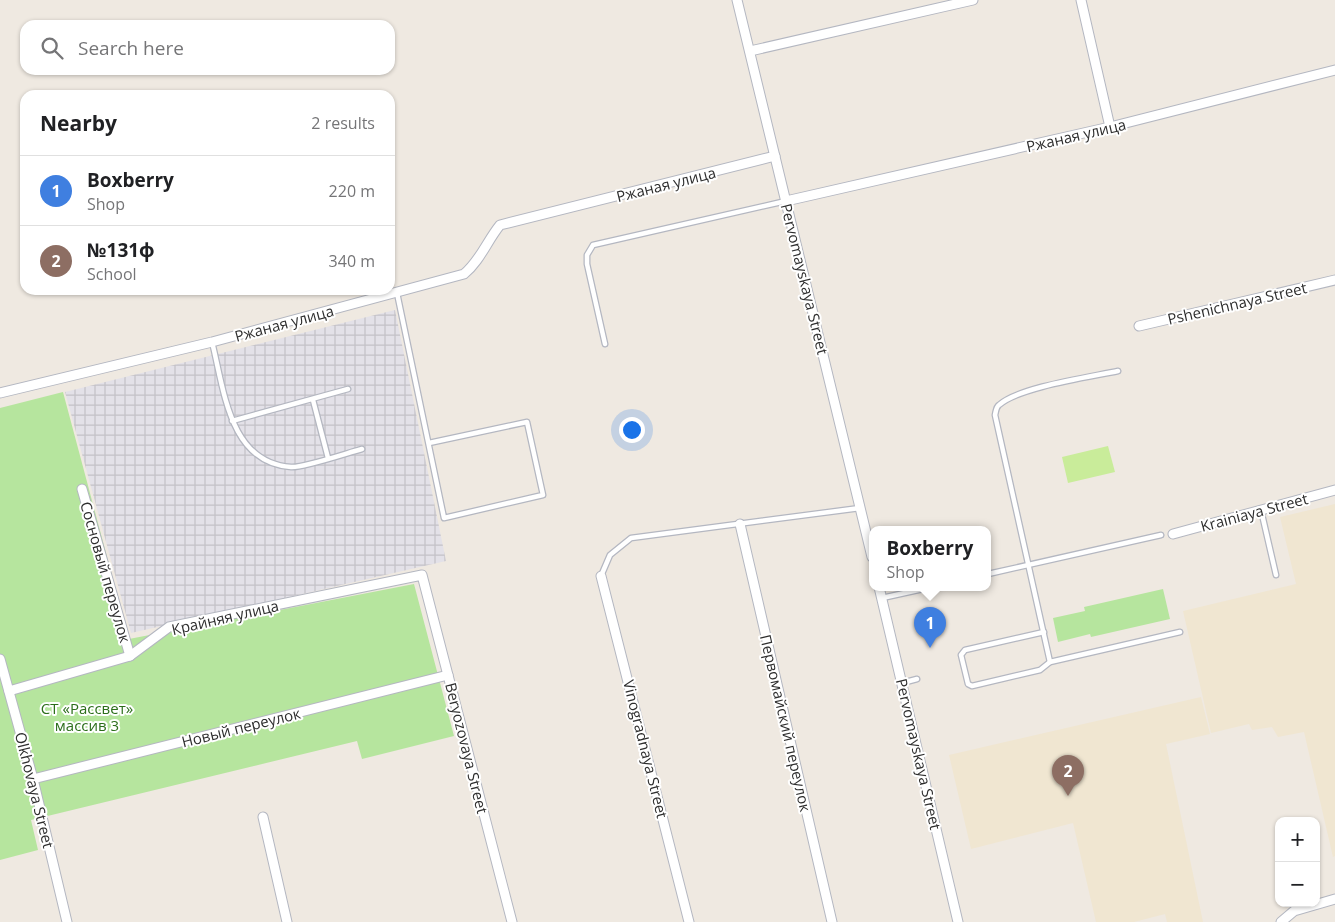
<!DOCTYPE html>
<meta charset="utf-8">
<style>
:root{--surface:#fff;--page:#f2f2f2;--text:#202124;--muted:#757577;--line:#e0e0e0;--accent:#0b8043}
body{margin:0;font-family:"Open Sans",sans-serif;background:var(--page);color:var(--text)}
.controls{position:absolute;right:15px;bottom:15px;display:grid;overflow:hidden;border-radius:10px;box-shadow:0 1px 4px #0004}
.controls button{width:45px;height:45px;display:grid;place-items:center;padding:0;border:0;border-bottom:1px solid var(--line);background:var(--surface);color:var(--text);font:25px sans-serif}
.you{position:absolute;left:631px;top:429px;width:18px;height:18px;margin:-12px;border:4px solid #fff;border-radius:50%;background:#1a73e8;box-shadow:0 0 0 8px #1a73e833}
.badge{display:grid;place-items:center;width:32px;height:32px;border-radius:50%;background:var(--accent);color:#fff;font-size:16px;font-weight:700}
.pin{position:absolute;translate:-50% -41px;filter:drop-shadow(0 1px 2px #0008)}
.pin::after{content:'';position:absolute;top:26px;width:18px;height:15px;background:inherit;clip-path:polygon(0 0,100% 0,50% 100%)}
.popup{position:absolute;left:869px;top:526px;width:122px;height:65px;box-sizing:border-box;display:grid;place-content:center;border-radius:10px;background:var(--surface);filter:drop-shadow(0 1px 4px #0005);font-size:16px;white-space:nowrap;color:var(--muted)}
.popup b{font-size:19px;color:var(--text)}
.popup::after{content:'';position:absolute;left:50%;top:100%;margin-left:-10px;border:10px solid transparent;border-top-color:var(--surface)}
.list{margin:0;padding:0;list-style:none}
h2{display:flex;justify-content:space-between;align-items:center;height:65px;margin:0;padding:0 20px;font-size:21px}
h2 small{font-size:16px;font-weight:400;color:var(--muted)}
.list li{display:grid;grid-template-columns:32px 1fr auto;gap:15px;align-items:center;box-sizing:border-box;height:70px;padding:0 20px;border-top:1px solid var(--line)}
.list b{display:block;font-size:19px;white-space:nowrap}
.list p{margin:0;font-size:16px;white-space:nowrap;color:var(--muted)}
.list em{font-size:16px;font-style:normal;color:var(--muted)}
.icon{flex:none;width:28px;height:28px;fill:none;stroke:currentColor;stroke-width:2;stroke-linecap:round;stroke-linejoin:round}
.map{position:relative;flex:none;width:1335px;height:922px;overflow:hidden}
.search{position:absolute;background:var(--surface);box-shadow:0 1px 4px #0004;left:20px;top:20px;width:375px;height:55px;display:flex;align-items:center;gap:12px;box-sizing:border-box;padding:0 18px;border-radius:15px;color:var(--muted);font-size:19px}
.panel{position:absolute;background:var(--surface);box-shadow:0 1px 4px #0004;left:20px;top:90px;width:375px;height:205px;border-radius:15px}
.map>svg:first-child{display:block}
.industrial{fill:url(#industrial-grid)}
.education{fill:#f0e6d1}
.green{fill:#b6e59e}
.pitch{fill:#c9ec9a}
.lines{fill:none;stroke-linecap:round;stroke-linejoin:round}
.service-casing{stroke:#b4b7c1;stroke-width:7}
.minor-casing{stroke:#b4b7c1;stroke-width:11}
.service{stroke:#fff;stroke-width:4.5}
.minor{stroke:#fff;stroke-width:9}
.labels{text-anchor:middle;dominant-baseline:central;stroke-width:4;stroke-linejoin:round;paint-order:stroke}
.street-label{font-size:15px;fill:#2e2e2e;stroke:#fff}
.park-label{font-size:15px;fill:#2c6e1b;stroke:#fff}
</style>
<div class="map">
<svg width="1335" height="922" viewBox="0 0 1335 922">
<defs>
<pattern id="industrial-grid" width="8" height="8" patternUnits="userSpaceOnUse" patternTransform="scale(1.25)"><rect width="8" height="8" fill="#e3e1e8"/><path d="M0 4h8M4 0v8" fill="none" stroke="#c3c1c7"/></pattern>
</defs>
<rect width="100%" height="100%" fill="#efe9e1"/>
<polygon class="industrial" points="395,310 446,561 131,633 65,392"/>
<g class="education">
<polygon points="1335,504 1335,856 1333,857 1304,732 1278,737 1272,727 1252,730 1249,724 1211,733 1183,611 1296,584 1280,517"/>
<polygon points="1201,697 1210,734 1166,744 1203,922 1167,922 1165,914 1134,922 1096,922 1073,823 971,849 949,755"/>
</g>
<g class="green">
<polygon points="63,392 129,639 414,584 454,736 362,759 357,741 31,820 38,850 0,860 0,408"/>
<polygon points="1163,589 1170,619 1091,637 1090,634 1058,642 1053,618 1085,611 1084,607"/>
</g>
<polygon class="pitch" points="1108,446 1115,472 1068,483 1062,457"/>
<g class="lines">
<defs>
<g id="service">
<polyline points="397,293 444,518 543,495 527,422 429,443"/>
<path d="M 212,342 C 224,389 229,463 291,467 C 303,468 347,453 362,449"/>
<polyline points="605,344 587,264 587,255 593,245 786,201"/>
<polyline points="313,400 328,458"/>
<polyline points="232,421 348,389"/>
<polyline points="1261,510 1276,575"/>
<polyline points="988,574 1161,535"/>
<polyline points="601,576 610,555 631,538 860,508"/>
<polyline points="882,598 932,587"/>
<polyline points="1044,632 965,650 961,655 968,684 972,686 1040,670 1050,662 1180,632"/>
<path d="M 1050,662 L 995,415 C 996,411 996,407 999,405 C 1019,387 1090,377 1118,371"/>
<polyline points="902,683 917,679"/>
</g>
<g id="minor">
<polyline points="737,0 872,557"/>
<polyline points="1081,0 1110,127"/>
<polyline points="750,51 973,0"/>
<polyline points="786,201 1110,127 1335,70"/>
<polyline points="1139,326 1335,280"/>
<path d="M 0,393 L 212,342 L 464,274 C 480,261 487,241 500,225 L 775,156"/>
<polyline points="82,489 130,656"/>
<polyline points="740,524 832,922"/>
<polyline points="1173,534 1335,490"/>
<polyline points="601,576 689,922"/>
<polyline points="879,587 958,922"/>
<polyline points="0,659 33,779 67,922"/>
<polyline points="9,691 130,656 169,627 422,575 512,922"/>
<polyline points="33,779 448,675"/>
<polyline points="263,817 287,922"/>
<polyline points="1281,922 1294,911 1335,899"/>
</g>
</defs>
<use href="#service" class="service-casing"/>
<use href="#minor" class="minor-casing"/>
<use href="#service" class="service"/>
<use href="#minor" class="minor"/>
</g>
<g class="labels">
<g class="street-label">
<text transform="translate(1076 135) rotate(-13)">Ржаная улица</text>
<text transform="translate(666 184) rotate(-14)">Ржаная улица</text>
<text transform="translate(805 279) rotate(76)">Pervomayskaya Street</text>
<text transform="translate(1237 303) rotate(-13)">Pshenichnaya Street</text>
<text transform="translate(284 323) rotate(-15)">Ржаная улица</text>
<text transform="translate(1254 512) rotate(-15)">Krainiaya Street</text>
<text transform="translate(106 572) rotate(74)">Сосновый переулок</text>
<text transform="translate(225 617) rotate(-13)">Крайняя улица</text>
<text transform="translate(786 723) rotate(77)">Первомайский переулок</text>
<text transform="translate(241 727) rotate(-14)">Новый переулок</text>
<text transform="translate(467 748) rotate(76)">Beryozovaya Street</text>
<text transform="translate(646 749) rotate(76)">Vinogradnaya Street</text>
<text transform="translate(919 754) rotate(77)">Pervomayskaya Street</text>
<text transform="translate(35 790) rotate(76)">Olkhovaya Street</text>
</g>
<g class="park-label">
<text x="87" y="708">СТ «Рассвет»<tspan x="87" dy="17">массив 3</tspan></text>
</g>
</g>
</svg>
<div class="controls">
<button>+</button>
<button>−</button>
</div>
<div class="you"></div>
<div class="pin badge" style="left:930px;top:648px;background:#3f7fe0">1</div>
<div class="popup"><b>Boxberry</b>Shop</div>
<div class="pin badge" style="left:1068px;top:796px;background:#8d6e63">2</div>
<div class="search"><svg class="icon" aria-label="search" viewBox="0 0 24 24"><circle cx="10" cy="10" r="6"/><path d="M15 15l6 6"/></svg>Search here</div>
<section class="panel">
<h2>Nearby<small>2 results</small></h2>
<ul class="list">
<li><span class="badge" style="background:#3f7fe0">1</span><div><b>Boxberry</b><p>Shop</p></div><em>220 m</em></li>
<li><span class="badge" style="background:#8d6e63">2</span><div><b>№131ф</b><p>School</p></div><em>340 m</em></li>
</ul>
</section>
</div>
